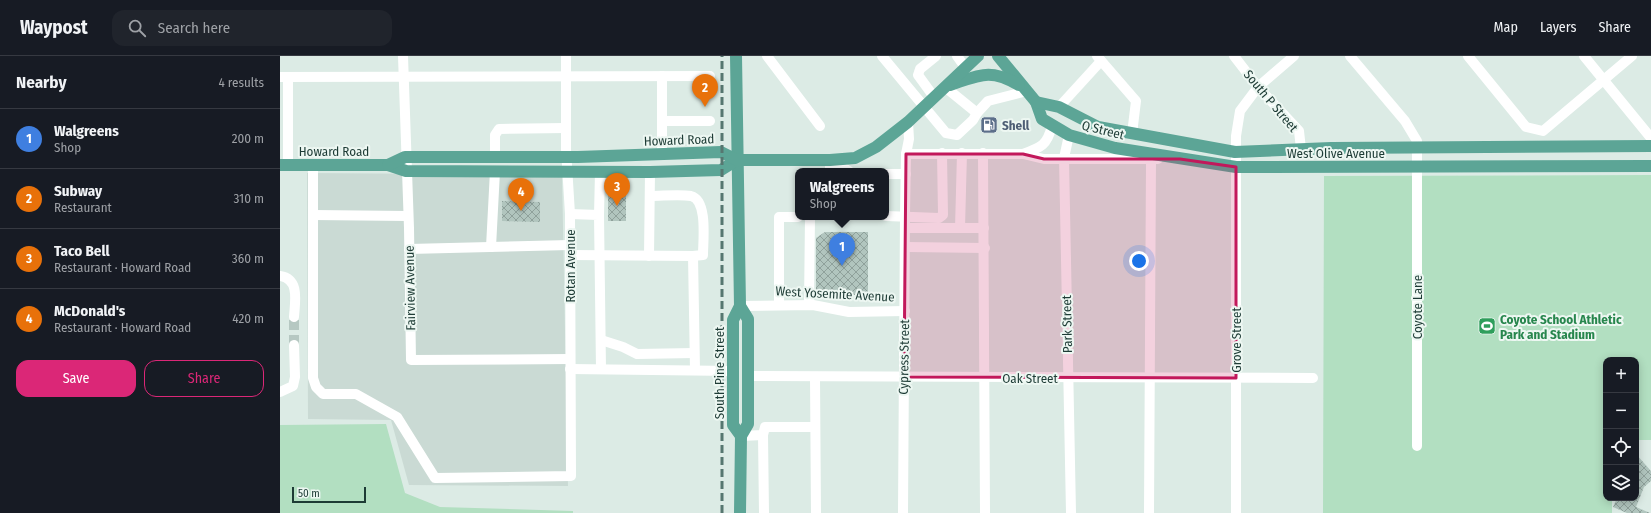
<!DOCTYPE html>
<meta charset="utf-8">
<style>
:root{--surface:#171b24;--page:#20242c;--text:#f1f3f6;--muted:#9ea1a6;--line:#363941;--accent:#db2777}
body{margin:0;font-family:"Fira Sans Condensed",sans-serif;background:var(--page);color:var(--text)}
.controls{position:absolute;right:12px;bottom:12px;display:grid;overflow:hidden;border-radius:8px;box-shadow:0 2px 10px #0003}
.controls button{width:36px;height:36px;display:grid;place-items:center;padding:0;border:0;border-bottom:1px solid var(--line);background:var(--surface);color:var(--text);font:20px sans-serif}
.scale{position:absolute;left:12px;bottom:10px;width:74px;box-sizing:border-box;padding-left:4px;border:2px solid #1d3b35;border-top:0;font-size:11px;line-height:14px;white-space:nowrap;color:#1d3b35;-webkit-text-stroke:3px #edf7f2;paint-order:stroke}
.you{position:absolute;left:859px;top:205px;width:14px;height:14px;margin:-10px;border:3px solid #fff;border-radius:50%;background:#1a73e8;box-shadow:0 0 0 6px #1a73e833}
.badge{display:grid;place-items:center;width:26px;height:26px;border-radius:50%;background:var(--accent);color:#fff;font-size:13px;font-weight:700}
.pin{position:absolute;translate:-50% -33px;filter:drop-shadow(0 1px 2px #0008)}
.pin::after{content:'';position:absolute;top:21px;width:14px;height:12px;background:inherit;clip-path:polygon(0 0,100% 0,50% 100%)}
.popup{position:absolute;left:515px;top:112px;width:94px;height:52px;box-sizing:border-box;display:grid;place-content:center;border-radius:8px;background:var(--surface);filter:drop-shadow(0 1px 3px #0005);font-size:13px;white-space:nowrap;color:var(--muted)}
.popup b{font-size:15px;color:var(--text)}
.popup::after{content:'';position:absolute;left:50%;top:100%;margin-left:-8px;border:8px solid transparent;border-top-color:var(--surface)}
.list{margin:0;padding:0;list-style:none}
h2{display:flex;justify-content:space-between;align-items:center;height:52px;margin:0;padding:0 16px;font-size:17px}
h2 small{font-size:13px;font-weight:400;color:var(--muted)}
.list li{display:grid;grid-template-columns:26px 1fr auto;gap:12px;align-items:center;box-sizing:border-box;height:60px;padding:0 16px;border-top:1px solid var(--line)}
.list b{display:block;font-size:15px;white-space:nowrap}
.list p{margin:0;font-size:13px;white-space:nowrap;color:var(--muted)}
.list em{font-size:13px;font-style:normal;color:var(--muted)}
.actions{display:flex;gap:8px;padding:12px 16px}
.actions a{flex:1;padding:9px 0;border:1px solid var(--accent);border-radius:12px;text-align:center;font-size:14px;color:var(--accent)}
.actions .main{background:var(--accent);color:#fff}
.icon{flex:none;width:22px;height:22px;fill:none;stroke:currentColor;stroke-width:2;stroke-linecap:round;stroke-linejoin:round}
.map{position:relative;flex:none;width:1371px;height:457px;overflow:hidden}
header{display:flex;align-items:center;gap:24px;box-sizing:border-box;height:56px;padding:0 20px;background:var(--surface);border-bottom:1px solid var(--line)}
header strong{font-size:19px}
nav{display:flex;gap:22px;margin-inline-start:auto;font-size:14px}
.search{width:280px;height:36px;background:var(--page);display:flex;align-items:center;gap:10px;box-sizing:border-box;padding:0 14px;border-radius:12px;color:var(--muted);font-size:15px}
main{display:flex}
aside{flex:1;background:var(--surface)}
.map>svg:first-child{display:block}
.built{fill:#cadad4}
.green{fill:#b2dfc1}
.building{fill:url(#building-cross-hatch)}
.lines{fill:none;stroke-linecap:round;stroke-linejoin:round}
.minor-tunnel{stroke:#b6c8c2;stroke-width:10;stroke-dasharray:10 5;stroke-linecap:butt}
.minor{stroke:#fff;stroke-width:10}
.major{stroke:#5ca596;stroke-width:12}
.rail{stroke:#567770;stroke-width:3;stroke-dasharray:8 4;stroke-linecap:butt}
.marked{fill:#c2185b;fill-opacity:0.2;stroke:#c2185b;stroke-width:3;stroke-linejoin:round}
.labels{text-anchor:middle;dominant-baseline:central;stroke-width:4;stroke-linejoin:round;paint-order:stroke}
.street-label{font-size:13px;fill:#1d3b35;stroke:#edf7f2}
.service-label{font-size:13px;font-weight:bold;fill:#4e5e75;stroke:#edf7f2;text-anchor:start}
.leisure-label{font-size:13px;font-weight:bold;fill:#27864d;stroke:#edf7f2;text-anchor:start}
</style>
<header>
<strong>Waypost</strong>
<div class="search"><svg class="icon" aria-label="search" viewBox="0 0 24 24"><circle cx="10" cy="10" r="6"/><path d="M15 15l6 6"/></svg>Search here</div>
<nav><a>Map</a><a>Layers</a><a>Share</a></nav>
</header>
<main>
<aside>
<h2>Nearby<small>4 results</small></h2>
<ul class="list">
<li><span class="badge" style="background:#3f7fe0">1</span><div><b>Walgreens</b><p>Shop</p></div><em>200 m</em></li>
<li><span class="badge" style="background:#e8710a">2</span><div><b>Subway</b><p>Restaurant</p></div><em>310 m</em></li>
<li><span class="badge" style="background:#e8710a">3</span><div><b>Taco Bell</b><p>Restaurant · Howard Road</p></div><em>360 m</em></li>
<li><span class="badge" style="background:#e8710a">4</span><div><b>McDonald's</b><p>Restaurant · Howard Road</p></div><em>420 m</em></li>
</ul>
<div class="actions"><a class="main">Save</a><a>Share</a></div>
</aside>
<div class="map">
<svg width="1371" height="457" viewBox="0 0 1371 457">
<defs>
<pattern id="building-cross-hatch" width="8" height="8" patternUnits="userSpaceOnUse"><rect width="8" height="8" fill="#b1c5be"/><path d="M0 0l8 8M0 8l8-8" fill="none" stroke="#8fa19b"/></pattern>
</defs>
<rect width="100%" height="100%" fill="#dcebe5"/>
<polygon class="built" points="27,117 282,119 288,430 129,429 111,364 28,363"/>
<g class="green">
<polygon points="1371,119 1371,384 1356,384 1356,304 1326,304 1326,442 1332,442 1332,457 1043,457 1044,120"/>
<polygon points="106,368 125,437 160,451 293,455 293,457 0,457 0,369"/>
</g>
<g class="building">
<rect x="328" y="135" width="18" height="30"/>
<polygon points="222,145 260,146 260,166 222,165"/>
<polygon points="545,176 588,176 588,239 536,239 536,182"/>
<polygon points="1356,398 1371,415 1371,425 1364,431 1356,451 1370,457 1347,457 1333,451 1337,442 1356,442"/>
</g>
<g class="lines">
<polyline class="minor-tunnel" points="14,289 14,261"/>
<g class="minor">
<polyline points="123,0 129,172 131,304 290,303"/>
<polyline points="487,0 540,70"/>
<polyline points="602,0 666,77 677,79 693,64 697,57 708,45 747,35"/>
<polyline points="677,0 685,11"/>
<polyline points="817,0 856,45 852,78"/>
<polyline points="954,0 978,31 1019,75 1021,93"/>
<polyline points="1070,0 1125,65 1137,85 1137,390"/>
<polyline points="1188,0 1246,71 1263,75 1352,0"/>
<polyline points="1304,0 1371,82"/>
<polyline points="382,20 382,98"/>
<polyline points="0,21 430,20"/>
<polyline points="8,21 8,109"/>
<polyline points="665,31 697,57"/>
<polyline points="654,41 638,19 640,13 656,0"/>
<polyline points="779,51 821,5"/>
<polyline points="382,65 430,65"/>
<polyline points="789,79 784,102 791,457"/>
<polyline points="703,97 705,457"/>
<polyline points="626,98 743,98 764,103 878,103"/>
<path d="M 743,98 C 762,91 767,89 772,70"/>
<polyline points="215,101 215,79 219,73 286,72"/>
<polyline points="33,109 33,322 36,331 43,338 76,338 117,361 155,422 291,420 290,158 286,93 286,0"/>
<polyline points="550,115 550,104 569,115"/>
<polyline points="606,118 626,118"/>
<path d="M 370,140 C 383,140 399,138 411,140 C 428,144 423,185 423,199 L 413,200"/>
<polyline points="290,158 319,159 321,313"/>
<polyline points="33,159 128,160"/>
<polyline points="319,159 320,116"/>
<polyline points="606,160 659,162 663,159 662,97"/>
<polyline points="626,172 704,172"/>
<polyline points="680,172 682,97"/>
<polyline points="211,191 215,115"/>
<polyline points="626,191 705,192"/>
<polyline points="129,193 290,189"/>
<polyline points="290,199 413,200 415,314"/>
<polyline points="369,200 370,116"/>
<path d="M 0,220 C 20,223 15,245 14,261"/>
<polyline points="499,249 499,161 518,161"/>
<polyline points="529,249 530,161"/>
<polyline points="460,250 533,249 569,256 625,255"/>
<polyline points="321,284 343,291 357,298 414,297"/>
<polyline points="290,313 453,315"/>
<polyline points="468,320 1033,322"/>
<polyline points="535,321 536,457"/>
<polyline points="0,336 13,330 15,321 14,289"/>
<polyline points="483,379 484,457"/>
<polyline points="461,380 483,379 485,371 535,371"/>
<polyline points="623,457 625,160 626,98 629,83 628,66"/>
<polyline points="869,457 871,103"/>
<polyline points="956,457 956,80 960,55 978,31 1014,0"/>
</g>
<g class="major">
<polyline points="456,0 460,250 453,264 453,369 461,380 460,457"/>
<polyline points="718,0 756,46 762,63 789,79 835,92 956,111 1371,110"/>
<path d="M 670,29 C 700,19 710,12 739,29"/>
<polyline points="756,46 779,51 818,71 955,96 1051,92 1371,90"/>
<polyline points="0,109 108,109 126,115 370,116 441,114 457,104"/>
<polyline points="108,109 125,101 298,101 441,96 457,104 550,104 575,102 596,91 628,66 698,0"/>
<polyline points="460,250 468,263 468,368 461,380"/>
</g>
<polyline class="rail" points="442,457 442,0"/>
</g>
<path class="marked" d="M 626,98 L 743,98 L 764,103 L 900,103 L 956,111 L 956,322 L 624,321 Z"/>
<defs>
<symbol id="fuel-square" viewBox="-11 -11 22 22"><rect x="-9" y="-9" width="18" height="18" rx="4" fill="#5c6f8a" stroke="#edf7f2"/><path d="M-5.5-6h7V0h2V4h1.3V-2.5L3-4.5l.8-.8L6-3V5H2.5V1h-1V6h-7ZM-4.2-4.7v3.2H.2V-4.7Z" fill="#fff"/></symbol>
<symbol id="stadium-square" viewBox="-11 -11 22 22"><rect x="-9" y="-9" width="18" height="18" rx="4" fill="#2e9e5b" stroke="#edf7f2"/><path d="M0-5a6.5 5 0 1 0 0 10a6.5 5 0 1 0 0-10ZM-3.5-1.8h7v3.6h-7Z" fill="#fff"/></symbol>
</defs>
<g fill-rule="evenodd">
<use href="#fuel-square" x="699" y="59" width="20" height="20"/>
<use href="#stadium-square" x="1197" y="260" width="20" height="20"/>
</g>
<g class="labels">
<g class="street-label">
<text transform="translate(991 45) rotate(50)">South P Street</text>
<text transform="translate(823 74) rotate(14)">Q Street</text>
<text transform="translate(399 84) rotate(-2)">Howard Road</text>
<text x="54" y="95">Howard Road</text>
<text x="1056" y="97">West Olive Avenue</text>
<text transform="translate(290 210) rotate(-90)">Rotan Avenue</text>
<text transform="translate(130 232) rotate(-91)">Fairview Avenue</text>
<text transform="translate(555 238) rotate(3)">West Yosemite Avenue</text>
<text transform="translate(1137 251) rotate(-90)">Coyote Lane</text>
<text transform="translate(787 268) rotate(-91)">Park Street</text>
<text transform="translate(956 284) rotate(-90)">Grove Street</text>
<text transform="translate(624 301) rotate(-89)">Cypress Street</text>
<text transform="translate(439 317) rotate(-90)">South Pine Street</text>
<text x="750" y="322">Oak Street</text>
</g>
<g class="service-label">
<text x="722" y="69">Shell</text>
</g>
<g class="leisure-label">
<text x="1220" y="263">Coyote School Athletic<tspan x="1220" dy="15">Park and Stadium</tspan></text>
</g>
</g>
</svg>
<div class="controls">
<button>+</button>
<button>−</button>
<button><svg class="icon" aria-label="locate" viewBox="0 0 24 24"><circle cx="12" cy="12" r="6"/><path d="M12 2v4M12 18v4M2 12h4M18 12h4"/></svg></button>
<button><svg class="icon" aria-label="layers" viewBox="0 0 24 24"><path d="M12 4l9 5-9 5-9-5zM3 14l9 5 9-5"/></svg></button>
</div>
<div class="scale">50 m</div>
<div class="you"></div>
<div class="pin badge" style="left:562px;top:210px;background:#3f7fe0">1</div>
<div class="popup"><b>Walgreens</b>Shop</div>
<div class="pin badge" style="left:425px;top:51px;background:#e8710a">2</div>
<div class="pin badge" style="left:337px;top:150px;background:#e8710a">3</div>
<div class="pin badge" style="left:241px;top:155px;background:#e8710a">4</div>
</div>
</main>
